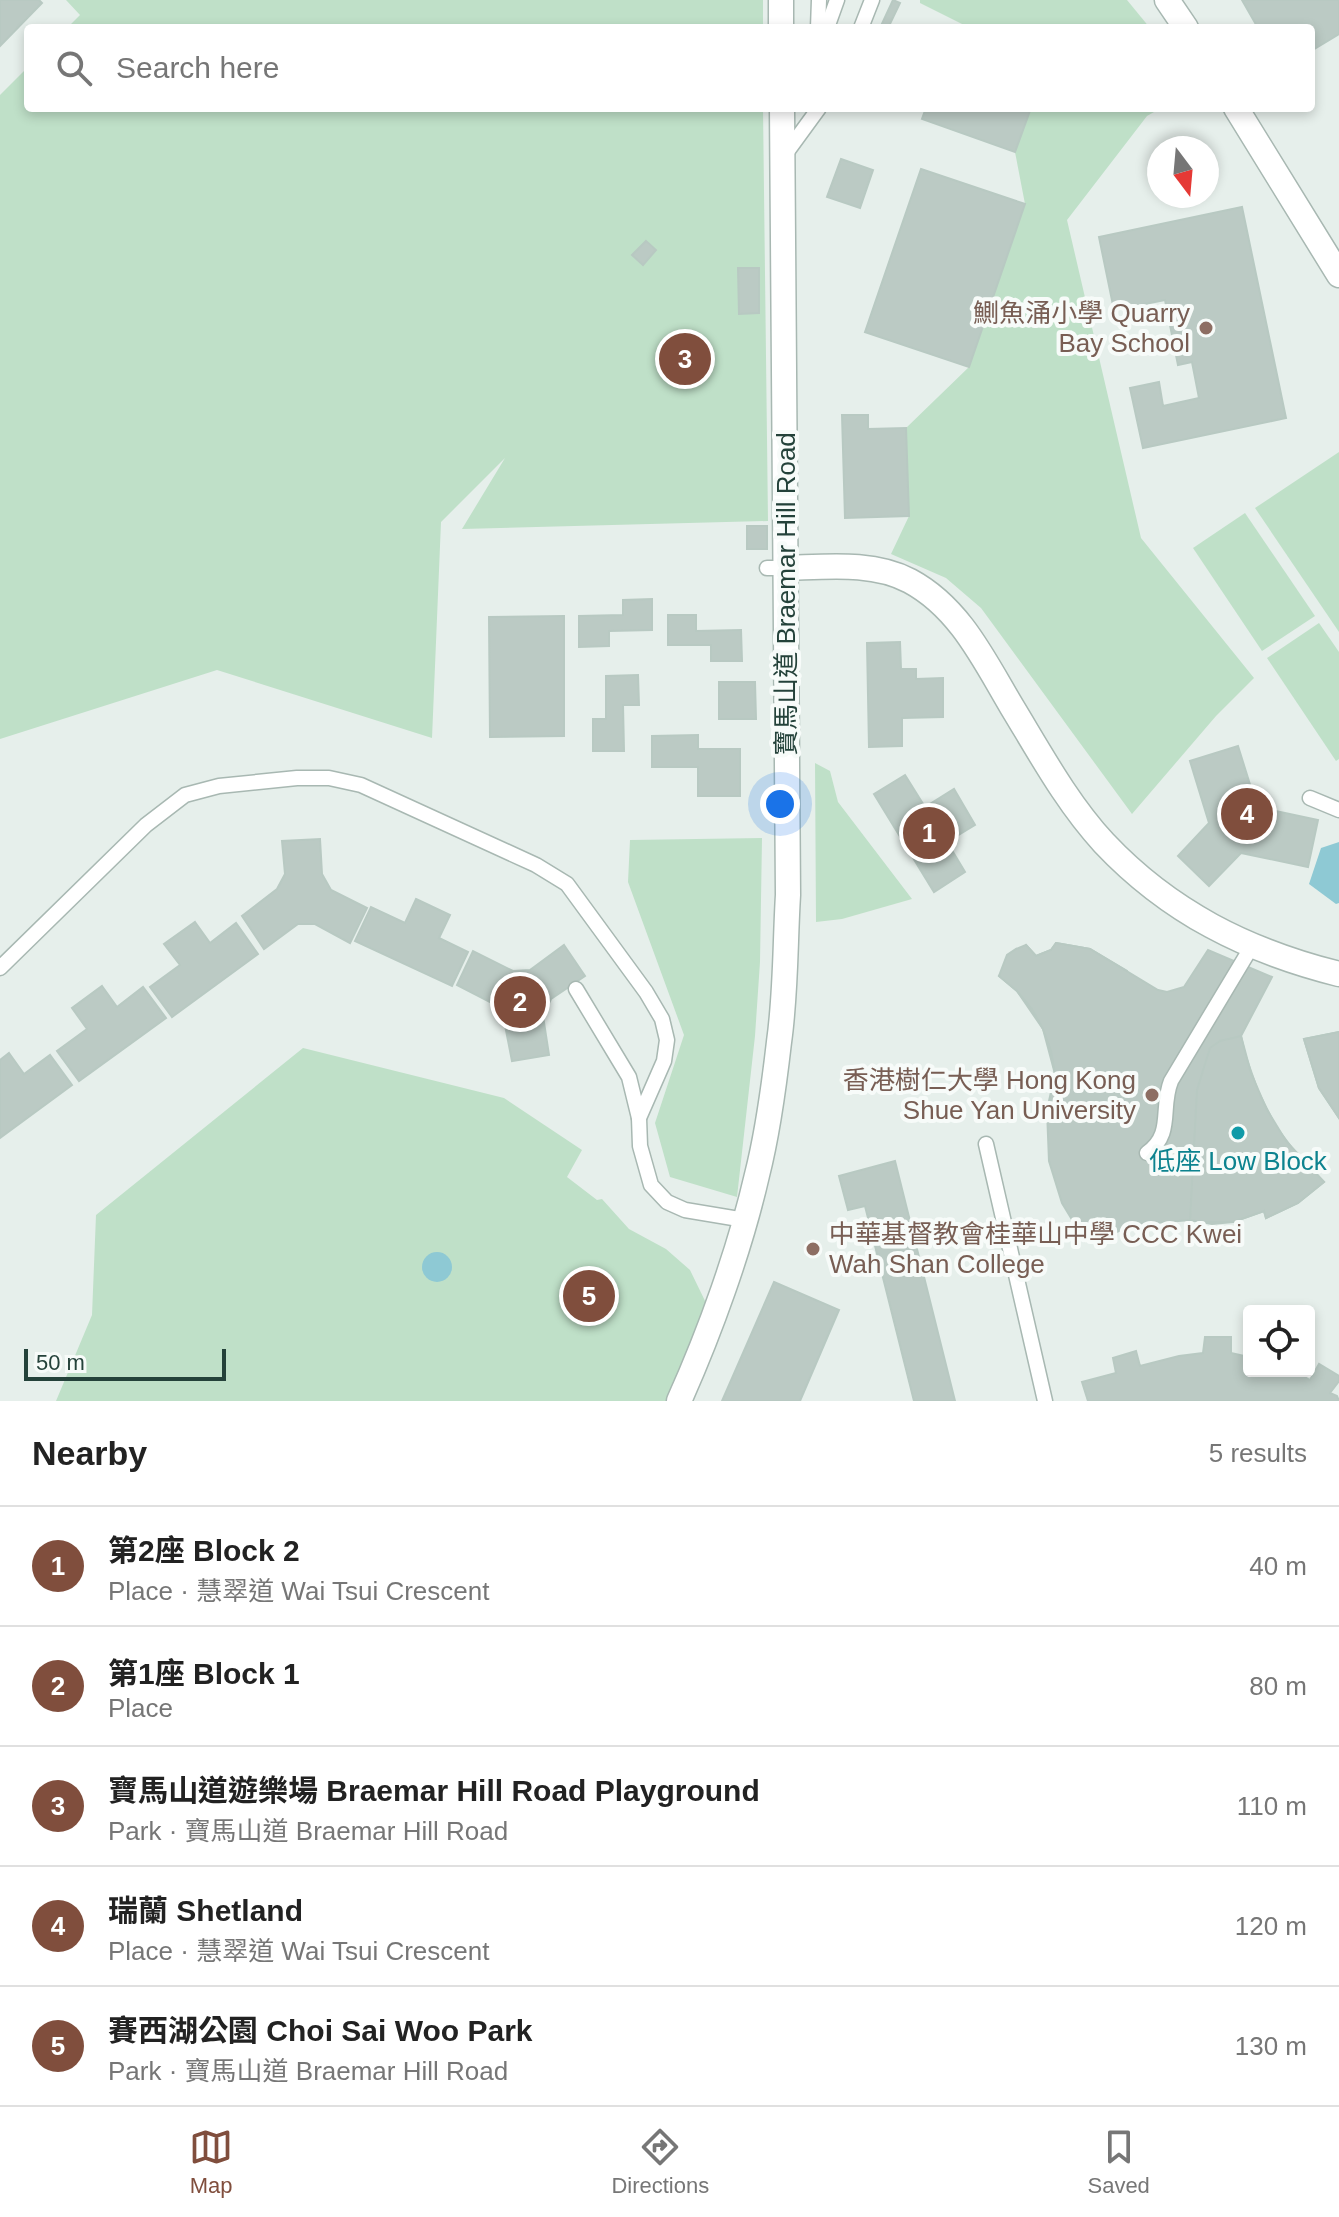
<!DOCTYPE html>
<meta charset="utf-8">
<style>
:root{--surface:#fff;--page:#f2f2f2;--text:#222;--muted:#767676;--line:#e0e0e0;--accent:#804e3d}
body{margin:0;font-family:Arial,"Noto Sans TC",sans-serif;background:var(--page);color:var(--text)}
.controls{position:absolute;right:24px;bottom:24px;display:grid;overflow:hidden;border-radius:8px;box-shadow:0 4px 12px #0003}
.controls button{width:72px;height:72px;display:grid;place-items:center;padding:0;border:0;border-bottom:2px solid var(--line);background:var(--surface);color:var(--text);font:40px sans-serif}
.compass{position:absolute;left:1147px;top:136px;width:72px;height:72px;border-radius:50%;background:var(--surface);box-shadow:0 4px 12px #0003;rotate:164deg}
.scale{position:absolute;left:24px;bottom:20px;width:202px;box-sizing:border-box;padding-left:8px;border:4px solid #24423a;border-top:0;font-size:22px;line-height:28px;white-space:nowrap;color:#24423a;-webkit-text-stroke:6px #f7fbf9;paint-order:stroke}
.you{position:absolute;left:780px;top:804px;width:28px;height:28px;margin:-20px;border:6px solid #fff;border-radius:50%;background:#1a73e8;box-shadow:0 0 0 12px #1a73e833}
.badge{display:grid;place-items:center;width:52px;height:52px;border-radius:50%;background:var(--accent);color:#fff;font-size:26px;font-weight:700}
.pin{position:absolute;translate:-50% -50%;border:4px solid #fff;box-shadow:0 2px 8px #0006}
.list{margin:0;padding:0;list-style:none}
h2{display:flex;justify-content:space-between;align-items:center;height:104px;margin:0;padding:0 32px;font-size:34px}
h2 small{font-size:26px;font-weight:400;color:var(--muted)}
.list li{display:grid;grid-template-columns:52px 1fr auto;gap:24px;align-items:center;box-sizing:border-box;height:120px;padding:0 32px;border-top:2px solid var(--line)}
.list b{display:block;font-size:30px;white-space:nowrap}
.list p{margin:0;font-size:26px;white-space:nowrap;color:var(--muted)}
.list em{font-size:26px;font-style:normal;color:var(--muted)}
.icon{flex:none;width:44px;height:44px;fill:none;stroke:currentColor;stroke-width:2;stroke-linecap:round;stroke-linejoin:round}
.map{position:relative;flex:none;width:1339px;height:1401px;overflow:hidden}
.search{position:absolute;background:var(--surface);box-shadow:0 4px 12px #0003;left:24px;right:24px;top:24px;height:88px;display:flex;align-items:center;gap:20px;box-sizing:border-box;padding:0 28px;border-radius:8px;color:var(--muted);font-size:30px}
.sheet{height:704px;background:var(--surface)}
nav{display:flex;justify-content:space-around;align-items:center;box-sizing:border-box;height:112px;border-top:2px solid var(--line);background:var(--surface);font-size:22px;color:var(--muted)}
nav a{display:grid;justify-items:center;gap:4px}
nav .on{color:var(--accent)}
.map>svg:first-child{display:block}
.green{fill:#bfe0c8}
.water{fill:#8ec9d4}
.building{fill:#bbcac4;stroke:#b8c9c2;stroke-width:2}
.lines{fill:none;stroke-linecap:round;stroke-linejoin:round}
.service-casing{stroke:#a8b8b2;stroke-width:17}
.minor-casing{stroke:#a8b8b2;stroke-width:27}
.tertiary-casing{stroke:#a8b8b2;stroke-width:27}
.service{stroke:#fff;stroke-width:14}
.minor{stroke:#fff;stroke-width:24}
.tertiary{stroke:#fff;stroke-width:24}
.education-dot{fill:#8d6e63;stroke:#f7fbf9;stroke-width:3}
.culture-dot{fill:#0f9aa8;stroke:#f7fbf9;stroke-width:3}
.labels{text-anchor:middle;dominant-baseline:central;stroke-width:8;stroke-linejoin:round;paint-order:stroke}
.education-label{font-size:26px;fill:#785e54;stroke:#f7fbf9;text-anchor:end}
.street-label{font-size:26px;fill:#24423a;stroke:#f7fbf9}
.culture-label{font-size:26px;fill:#0d838f;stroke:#f7fbf9}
</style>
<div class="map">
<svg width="1339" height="1401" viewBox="0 0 1339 1401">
<rect width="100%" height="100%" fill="#e6efeb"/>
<g class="green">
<polygon points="66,0 763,0 763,28 67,28 80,15"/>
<polygon points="920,0 1127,0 1150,28 970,28 920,3"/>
<polygon points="28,67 28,108 763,108 768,521 462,529 505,458 441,522 432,738 217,670 0,739 0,95"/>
<polygon points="1031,108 1161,108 1147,116 1067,220 1141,538 1254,678 1216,716 1132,814 981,608 946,578 891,554 909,516 906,428 969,367 1025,204 1015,152"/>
<polygon points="1339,452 1339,632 1255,508"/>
<polygon points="1245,513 1315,616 1262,651 1193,548"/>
<polygon points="1319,623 1339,652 1339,759 1336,761 1267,658"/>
<polygon points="815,763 830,771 838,802 912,899 842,919 816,922"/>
<polygon points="762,838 760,962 755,1036 737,1197 670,1177 655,1123 684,1035 628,882 630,840"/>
<polygon points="303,1048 504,1098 582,1150 567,1177 597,1200 602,1199 629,1229 666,1249 690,1270 707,1305 667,1401 56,1401 92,1315 96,1215"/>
</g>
<g class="water">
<polygon points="1339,842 1339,903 1336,904 1309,884 1321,848"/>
<circle cx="437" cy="1267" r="15"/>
</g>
<g class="building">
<polygon points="0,0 39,0 42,3 0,46"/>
<polygon points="893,0 900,3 888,28 880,28"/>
<polygon points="1242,0 1339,0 1339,34 1311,51 1311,28 1258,28"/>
<polygon points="926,108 1031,108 1015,152 922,119"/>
<polygon points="841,159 873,170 860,208 827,197"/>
<polygon points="921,169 1025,204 969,367 865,332"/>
<polygon points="1242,207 1286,418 1143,448 1130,388 1159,382 1163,406 1199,398 1192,362 1178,365 1165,300 1114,310 1099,237"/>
<polygon points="646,241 656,250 643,265 632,255"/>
<polygon points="738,268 759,268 759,313 739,314"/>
<polygon points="842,415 868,415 868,429 906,428 909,516 845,518"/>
<rect x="747" y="526" width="20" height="23"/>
<polygon points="652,599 652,630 609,631 609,646 579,647 579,616 623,615 623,600"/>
<polygon points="668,615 696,615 696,631 741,630 742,661 711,661 711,645 668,645"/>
<polygon points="564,616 564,736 490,737 489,617"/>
<polygon points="900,642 901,669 916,669 916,679 943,678 943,717 902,718 902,746 869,747 867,643"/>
<polygon points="638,675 639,705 623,705 624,751 593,751 593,719 606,719 606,676"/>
<polygon points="719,682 755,682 756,719 719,719"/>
<polygon points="698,735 698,749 740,749 740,796 698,796 698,767 652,767 652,736"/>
<polygon points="1238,746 1257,807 1318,820 1308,867 1241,853 1209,886 1178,856 1209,823 1190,761"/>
<polygon points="905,775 925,807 954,789 975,825 947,842 965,872 934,892 874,794"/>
<polygon points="320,839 322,874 331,890 367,908 350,943 315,924 298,924 264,949 242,916 277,889 285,874 282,841"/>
<polygon points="416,899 450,915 439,938 468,952 452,986 355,941 371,907 405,923"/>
<polygon points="195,922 210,943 236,923 258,954 172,1017 150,987 180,965 164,944"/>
<polygon points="1056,943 1090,949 1127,971 1142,1021 1139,1058 1150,1174 1143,1224 1091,1239 1068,1203 1055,1162 1053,1141 1055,1074 1043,1029 1017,991 999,976 1026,945 1036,956 1051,950"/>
<polygon points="1056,943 1090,949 1158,990 1167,992 1184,987 1208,950 1272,977 1241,1036 1245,1054 1258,1091 1275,1125 1298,1156 1324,1182 1298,1203 1266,1218 1264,1211 1233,1222 1212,1224 1190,1220 1143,1224 1085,1241 1062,1203 1049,1161 1047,1110 1055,1074 1051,1051 1043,1029 1032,1009 1017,991 999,976 1007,955 1016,949 1026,945 1036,956 1051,950"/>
<polygon points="564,945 585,976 551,999 543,1016 549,1055 512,1061 504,1020 494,1004 457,985 473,951 513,971 530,970"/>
<polygon points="102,986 117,1007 143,987 166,1018 79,1081 57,1051 87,1029 72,1008"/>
<polygon points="1339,1032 1339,1118 1319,1088 1304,1039"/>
<polygon points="1339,1032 1339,1118 1319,1088 1304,1039"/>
<polygon points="1241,1036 1251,1073 1266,1108 1286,1141 1324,1182 1298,1203 1266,1218 1264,1211 1233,1222 1201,1222 1190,1220 1197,1090 1210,1048 1220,1041"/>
<polygon points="9,1053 24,1074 50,1055 72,1085 0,1138 0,1060"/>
<polygon points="895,1161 955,1401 914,1401 865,1206 848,1210 839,1176"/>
<polygon points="774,1282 839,1310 800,1401 722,1401"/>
<polygon points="1205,1337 1231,1337 1231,1353 1249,1357 1249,1371 1294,1371 1310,1380 1319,1364 1339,1376 1339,1381 1330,1393 1337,1396 1339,1401 1088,1401 1082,1382 1116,1373 1113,1358 1136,1351 1140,1366 1179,1356 1203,1353"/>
</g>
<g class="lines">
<defs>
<g id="service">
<polyline points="818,28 819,0"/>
<polyline points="827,28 837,0"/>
<polyline points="861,28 872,0"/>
<polyline points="784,156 819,108"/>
<polyline points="767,568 785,568"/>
<polyline points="1310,798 1339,810"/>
<polyline points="0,968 146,825 185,795 219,786 297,778 329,778 361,785 536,865 567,884 646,992 662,1019 667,1040 664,1061 639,1118 640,1146 651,1185 667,1202 685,1210 745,1220"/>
<polyline points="576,989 629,1077 639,1118"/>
<polyline points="986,1144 1045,1401"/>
<path d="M 1147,1153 C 1174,1134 1160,1108 1171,1081 L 1252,946"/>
</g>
<g id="minor">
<polyline points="1167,0 1186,28"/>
<polyline points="1236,108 1339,275"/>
<path d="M 785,568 C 825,567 873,561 910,581 C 960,608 984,660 1012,707 C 1040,753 1067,803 1104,843 C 1169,912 1247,951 1339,974"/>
</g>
<g id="tertiary">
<polyline points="781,0 781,28"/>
<path d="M 679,1401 C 710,1332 740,1249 757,1175 C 768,1132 774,1086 779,1042 C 786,993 785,944 788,895 L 782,108"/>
</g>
</defs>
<use href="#service" class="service-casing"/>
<use href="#minor" class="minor-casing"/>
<use href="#tertiary" class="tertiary-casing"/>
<use href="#service" class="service"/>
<use href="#minor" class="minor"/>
<use href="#tertiary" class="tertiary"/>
</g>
<g class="education-dot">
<circle cx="1206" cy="328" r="8"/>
<circle cx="1152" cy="1095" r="8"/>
<circle cx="813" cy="1249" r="8"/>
</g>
<circle class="culture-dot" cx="1238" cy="1133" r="8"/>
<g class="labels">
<g class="education-label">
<text x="1190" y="313">鰂魚涌小學 Quarry<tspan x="1190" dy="30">Bay School</tspan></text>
<text x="1136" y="1080">香港樹仁大學 Hong Kong<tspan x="1136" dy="30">Shue Yan University</tspan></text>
<text x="829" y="1234" text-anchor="start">中華基督教會桂華山中學 CCC Kwei<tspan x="829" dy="30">Wah Shan College</tspan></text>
</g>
<g class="street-label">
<text transform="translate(786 594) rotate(-90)">寶馬山道 Braemar Hill Road</text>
</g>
<g class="culture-label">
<text x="1238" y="1161">低座 Low Block</text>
</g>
</g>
</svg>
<div class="controls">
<button><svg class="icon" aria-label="locate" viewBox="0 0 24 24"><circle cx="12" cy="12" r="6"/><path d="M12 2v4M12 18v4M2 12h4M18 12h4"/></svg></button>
</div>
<svg class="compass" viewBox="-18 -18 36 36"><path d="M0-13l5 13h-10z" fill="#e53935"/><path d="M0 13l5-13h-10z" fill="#767676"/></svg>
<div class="scale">50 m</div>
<div class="you"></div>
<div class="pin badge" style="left:929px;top:833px">1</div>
<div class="pin badge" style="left:520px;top:1002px">2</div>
<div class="pin badge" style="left:685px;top:359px">3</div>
<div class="pin badge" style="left:1247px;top:814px">4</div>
<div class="pin badge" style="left:589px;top:1296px">5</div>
<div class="search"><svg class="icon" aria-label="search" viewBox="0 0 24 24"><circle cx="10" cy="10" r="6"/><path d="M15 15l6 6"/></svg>Search here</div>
</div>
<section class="sheet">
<h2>Nearby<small>5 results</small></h2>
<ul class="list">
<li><span class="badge">1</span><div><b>第2座 Block 2</b><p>Place · 慧翠道 Wai Tsui Crescent</p></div><em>40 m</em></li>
<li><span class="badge">2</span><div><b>第1座 Block 1</b><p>Place</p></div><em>80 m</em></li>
<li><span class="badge">3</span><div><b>寶馬山道遊樂場 Braemar Hill Road Playground</b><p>Park · 寶馬山道 Braemar Hill Road</p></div><em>110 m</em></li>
<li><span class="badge">4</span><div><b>瑞蘭 Shetland</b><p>Place · 慧翠道 Wai Tsui Crescent</p></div><em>120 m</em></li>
<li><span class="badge">5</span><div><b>賽西湖公園 Choi Sai Woo Park</b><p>Park · 寶馬山道 Braemar Hill Road</p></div><em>130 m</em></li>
</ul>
</section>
<nav>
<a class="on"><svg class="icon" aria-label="map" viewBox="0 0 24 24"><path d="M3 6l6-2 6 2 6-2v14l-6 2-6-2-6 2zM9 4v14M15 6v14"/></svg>Map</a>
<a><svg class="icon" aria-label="directions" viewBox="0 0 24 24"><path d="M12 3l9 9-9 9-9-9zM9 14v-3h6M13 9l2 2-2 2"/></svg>Directions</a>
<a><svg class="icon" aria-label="saved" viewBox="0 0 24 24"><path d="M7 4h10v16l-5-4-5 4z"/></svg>Saved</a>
</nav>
